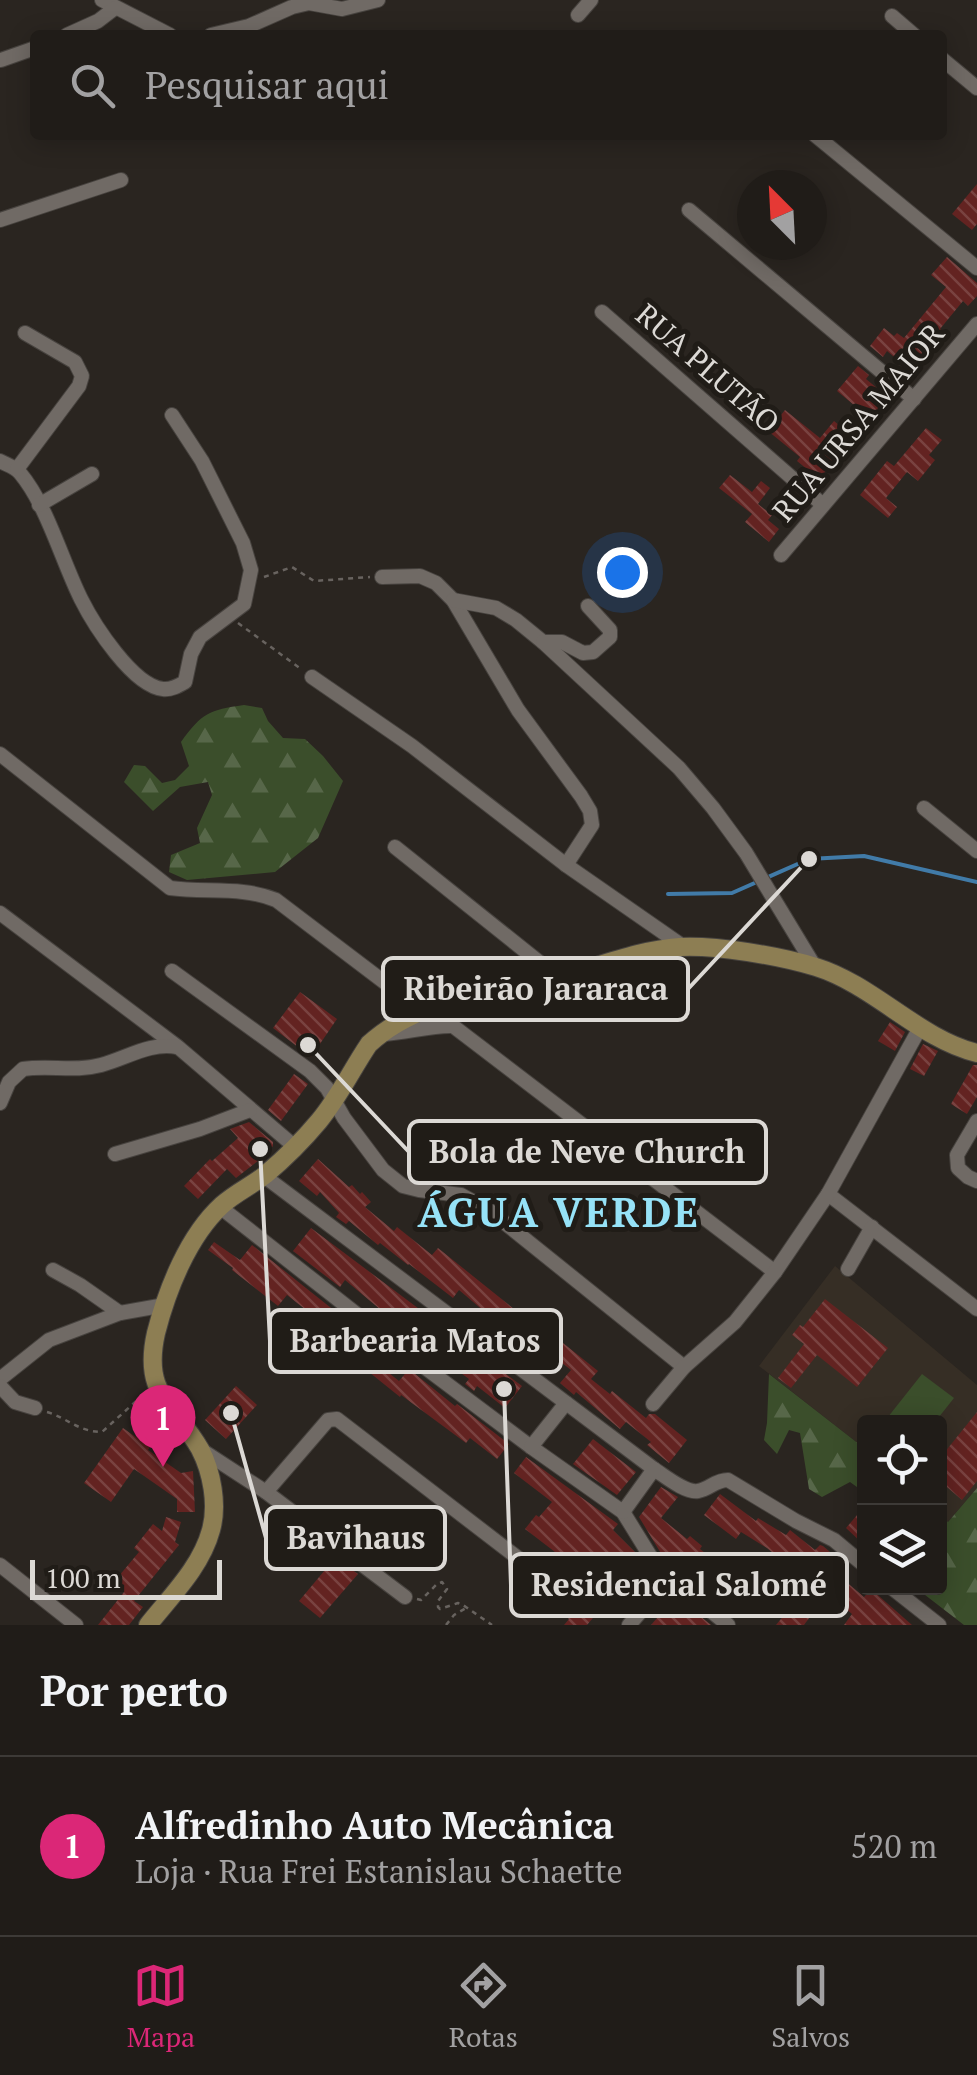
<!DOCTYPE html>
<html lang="pt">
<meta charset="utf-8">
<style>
:root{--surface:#201c18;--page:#2d2925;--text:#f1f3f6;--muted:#a2a1a2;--line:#3d3a37;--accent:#db2777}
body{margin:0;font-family:"PT Serif",serif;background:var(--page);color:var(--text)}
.controls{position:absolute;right:30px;bottom:30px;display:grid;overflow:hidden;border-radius:10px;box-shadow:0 5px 25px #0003}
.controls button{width:90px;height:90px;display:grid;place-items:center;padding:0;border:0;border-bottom:2px solid var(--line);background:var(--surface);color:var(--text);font:50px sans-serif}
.compass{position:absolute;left:737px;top:170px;width:90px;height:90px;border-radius:50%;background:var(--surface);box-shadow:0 5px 25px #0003;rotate:336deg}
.scale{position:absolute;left:30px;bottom:25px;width:192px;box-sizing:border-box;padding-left:10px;border:5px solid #dcd9d5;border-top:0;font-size:28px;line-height:35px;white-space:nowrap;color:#dcd9d5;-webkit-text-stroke:8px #201c17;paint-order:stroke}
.you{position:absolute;left:622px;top:572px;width:35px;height:35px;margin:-25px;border:8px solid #fff;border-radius:50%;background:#1a73e8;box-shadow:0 0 0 15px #1a73e833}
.badge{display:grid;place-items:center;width:65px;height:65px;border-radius:50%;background:var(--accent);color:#fff;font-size:32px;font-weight:700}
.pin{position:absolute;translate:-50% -82px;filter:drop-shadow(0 2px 5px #0008)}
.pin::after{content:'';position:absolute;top:52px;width:35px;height:30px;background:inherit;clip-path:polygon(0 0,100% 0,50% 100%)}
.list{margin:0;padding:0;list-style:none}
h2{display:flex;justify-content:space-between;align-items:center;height:130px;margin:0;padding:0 40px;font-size:42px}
h2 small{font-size:32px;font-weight:400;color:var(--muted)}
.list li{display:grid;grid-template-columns:65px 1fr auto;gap:30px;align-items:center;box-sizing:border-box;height:180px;padding:0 40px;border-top:2px solid var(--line)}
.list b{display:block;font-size:38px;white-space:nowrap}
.list p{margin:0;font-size:32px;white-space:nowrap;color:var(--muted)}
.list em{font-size:32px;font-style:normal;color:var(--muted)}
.icon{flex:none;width:55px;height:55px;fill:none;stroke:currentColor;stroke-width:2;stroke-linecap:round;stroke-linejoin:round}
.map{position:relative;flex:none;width:977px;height:1625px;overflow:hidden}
.search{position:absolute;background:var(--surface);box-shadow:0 5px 25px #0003;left:30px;right:30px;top:30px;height:110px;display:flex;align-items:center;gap:25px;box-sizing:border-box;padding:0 35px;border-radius:10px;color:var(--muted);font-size:38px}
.sheet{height:310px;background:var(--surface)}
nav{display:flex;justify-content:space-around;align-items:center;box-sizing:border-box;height:140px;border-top:2px solid var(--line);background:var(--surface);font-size:28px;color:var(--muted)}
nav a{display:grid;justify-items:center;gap:5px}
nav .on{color:var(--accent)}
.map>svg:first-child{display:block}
.built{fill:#362e25}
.green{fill:#3b4e2b}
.forest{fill:url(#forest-firs)}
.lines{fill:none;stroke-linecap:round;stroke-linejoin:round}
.stream{stroke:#417ba8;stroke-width:4}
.building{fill:url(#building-back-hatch)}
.minor-casing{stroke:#47433f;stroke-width:16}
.major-casing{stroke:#47433f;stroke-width:20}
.path{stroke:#68635f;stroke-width:2.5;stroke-dasharray:5 5;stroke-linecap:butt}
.minor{stroke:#706a65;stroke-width:14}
.major{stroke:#8d7e53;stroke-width:18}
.labels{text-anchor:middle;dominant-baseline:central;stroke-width:10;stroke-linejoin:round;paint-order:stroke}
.street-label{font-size:30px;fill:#dcd9d5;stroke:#201c17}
.district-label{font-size:40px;font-weight:bold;letter-spacing:2.5px;fill:#96e2f7;stroke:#201c17}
.leader{fill:none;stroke:#dcd9d5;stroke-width:4}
.callout-dot{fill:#dcd9d5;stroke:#201c17;stroke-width:4}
.callout{fill:#201c17;stroke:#dcd9d5;stroke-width:4}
.callout-label{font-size:32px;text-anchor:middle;font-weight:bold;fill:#dcd9d5}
</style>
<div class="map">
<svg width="977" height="1625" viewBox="0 0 977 1625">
<defs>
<pattern id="forest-firs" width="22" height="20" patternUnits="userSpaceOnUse" patternTransform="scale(2.5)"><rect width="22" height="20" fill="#3b4e2b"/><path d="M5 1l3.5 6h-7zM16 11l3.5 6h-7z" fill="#576749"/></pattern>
<pattern id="building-back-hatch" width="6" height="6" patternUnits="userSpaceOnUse" patternTransform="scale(2.5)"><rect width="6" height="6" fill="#632321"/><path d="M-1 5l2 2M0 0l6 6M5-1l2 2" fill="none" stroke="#794240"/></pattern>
</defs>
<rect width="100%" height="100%" fill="#2a2520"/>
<polygon class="built" points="835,1266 977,1385 977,1488 947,1523 940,1516 940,1422 864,1422 864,1448 759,1366"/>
<polygon class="green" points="922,1374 954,1398 935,1422 884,1422"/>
<g class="forest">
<path d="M 244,705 L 262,708 L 268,721 L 283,738 L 305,739 L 323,756 L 343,781 L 318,838 L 275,872 L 187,880 L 169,872 L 171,855 L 200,843 L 197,828 L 212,795 L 208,782 L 180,787 L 153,811 L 124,782 L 134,765 L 145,766 L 162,783 L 175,780 L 189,766 L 181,742 C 202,713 209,710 244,705 Z"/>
<polygon points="769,1374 864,1448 864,1492 850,1482 822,1497 809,1489 800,1433 789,1430 777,1454 764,1440 767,1423"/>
<polygon points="977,1488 977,1625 964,1625 916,1588 940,1588 940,1516 948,1522"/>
</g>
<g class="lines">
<polyline class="stream" points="668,894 732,893 809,859 864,856 977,882"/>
</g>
<g class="building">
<polygon points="977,184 977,224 972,230 952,214"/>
<polygon points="947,257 977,283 977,296 968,306 963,301 940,329 947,334 913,373 887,351 883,357 870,346 884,328 894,336 897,333 904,338 946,287 931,275"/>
<polygon points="858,366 869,375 866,379 889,398 875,416 869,411 866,415 837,391"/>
<polygon points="785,410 820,438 834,421 855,438 819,479 797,461 800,457 768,431"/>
<polygon points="926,428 942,440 929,455 935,460 918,481 907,472 886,498 897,507 888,518 860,495 887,461 894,466"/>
<polygon points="730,475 752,492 761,481 770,488 758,504 772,515 768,520 779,529 769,542 745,522 752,514 719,488"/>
<polygon points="300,992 337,1019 311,1057 273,1028"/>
<polygon points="890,1022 905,1032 895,1051 878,1041"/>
<polygon points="923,1044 938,1051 924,1076 910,1069"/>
<polygon points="973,1065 977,1065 977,1097 967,1114 951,1104"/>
<polygon points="294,1074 308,1084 281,1121 268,1110"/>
<polygon points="249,1122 273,1142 273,1146 267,1154 236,1178 227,1169 198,1199 184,1186 210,1159 212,1161 238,1138 230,1129"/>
<polygon points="318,1159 349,1187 352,1185 360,1194 362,1192 371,1202 365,1207 394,1231 397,1227 432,1255 438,1248 524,1317 506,1339 487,1324 492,1318 459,1290 453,1298 409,1264 408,1265 380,1243 378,1245 349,1221 346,1224 336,1217 339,1213 320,1192 317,1196 299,1181"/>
<polygon points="311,1228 522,1386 505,1408 477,1386 474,1391 465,1384 469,1379 443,1360 446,1356 390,1311 387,1315 345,1280 340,1287 293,1251"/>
<polygon points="214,1242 240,1260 252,1245 370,1339 365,1346 388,1364 384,1369 399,1381 409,1369 455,1406 457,1404 509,1444 497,1459 470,1438 466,1443 401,1395 400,1397 359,1364 361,1361 315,1327 320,1321 287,1295 278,1306 232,1270 233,1268 208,1250"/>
<polygon points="825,1299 888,1348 857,1387 817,1355 791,1388 778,1378 804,1344 792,1335 800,1325 803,1327"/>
<polygon points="558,1339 598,1371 591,1379 610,1394 612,1391 646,1418 649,1414 655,1414 687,1440 669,1463 647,1445 651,1442 626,1422 620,1429 576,1392 574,1395 560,1383 571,1370 548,1352"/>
<polygon points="236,1386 257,1405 226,1439 205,1420"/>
<polygon points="977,1412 977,1481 962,1500 940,1481 940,1458"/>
<polygon points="123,1428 150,1447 148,1450 181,1473 193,1471 195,1512 177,1512 177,1499 134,1469 111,1502 84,1483"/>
<polygon points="593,1439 636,1472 617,1495 573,1464"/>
<polygon points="526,1457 618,1524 613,1530 635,1552 610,1581 629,1596 614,1613 604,1605 587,1625 564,1625 569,1619 561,1612 592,1576 571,1559 567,1565 553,1555 555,1552 525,1529 536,1515 539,1517 552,1502 514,1473"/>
<polygon points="661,1487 678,1497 661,1518 687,1539 690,1536 702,1546 700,1549 762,1598 751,1611 729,1593 726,1597 703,1579 701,1582 665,1552 662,1555 639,1517"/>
<polygon points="720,1494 756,1521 758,1518 786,1535 790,1530 815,1550 820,1545 823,1546 845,1565 837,1574 864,1597 871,1589 912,1625 844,1625 852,1614 788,1559 785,1563 767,1548 741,1532 736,1539 704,1515"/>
<polygon points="864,1507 864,1545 846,1528"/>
<polygon points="166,1517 181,1522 175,1542 179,1545 134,1601 143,1607 129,1625 98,1625 124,1592 113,1583 139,1552 134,1548 153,1524 162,1531"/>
<polygon points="335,1558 358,1574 320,1618 299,1601"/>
<polygon points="676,1596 711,1625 651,1625"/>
<polygon points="799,1597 815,1610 804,1625 776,1625"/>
</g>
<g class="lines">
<defs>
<g id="minor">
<polyline points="102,0 170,35"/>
<polyline points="578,15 591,0"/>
<polyline points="892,16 914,35"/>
<polyline points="67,35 98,21 115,8"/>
<polyline points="211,35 249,26 292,7 309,3 342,9 378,0"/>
<polyline points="942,59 977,88"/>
<polyline points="1,60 35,48"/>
<polyline points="815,135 977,268"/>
<polyline points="689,210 914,399"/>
<polyline points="0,220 121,180"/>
<polyline points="602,312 823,505"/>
<path d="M 0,461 C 7,465 15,467 20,473 C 47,505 62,561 81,599 C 94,625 133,686 163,689 C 171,690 178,686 185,682 L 191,654 L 200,637 L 244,604 L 251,570 L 243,543 L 202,461 L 172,415"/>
<polyline points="17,469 79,386 82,376 75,362 25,333"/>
<polyline points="39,505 92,474"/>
<polyline points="781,555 977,324"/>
<polyline points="382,577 420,576 436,583 453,600 518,710 581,796 590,811 592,825 566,865"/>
<polyline points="453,600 496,608 516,620 543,642 679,768 713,808 746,853 815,967"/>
<polyline points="543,642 562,642 583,653 593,652 610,637 610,630 588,606"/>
<polyline points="312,677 412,746 566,865 684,947"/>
<path d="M 0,754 L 170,888 C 206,893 242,886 276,900 L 421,1010"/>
<polyline points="924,808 977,851"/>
<polyline points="395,847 559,978"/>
<polyline points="0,913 178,1047 294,1146"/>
<polyline points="172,971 310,1071 327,1088 344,1118 383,1170 403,1186 419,1190 461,1195 490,1211 684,1367"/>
<path d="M 381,1034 C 405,1034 429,1025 453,1026 L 775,1272"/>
<path d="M 0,1103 L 9,1082 L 23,1069 C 49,1065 75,1072 101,1065 C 127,1058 150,1042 177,1047"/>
<polyline points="977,1121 957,1155 958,1168 968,1177 977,1181"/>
<polyline points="115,1154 200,1129 250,1110"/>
<path d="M 264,1176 L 654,1469 C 665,1476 685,1493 698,1491 C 710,1489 715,1480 728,1480 L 796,1521 L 834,1540 L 864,1565"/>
<polyline points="828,1194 977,1309"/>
<polyline points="220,1207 419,1363 531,1447 623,1512 657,1567 728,1625"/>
<polyline points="848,1269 872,1227"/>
<polyline points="53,1270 80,1285 120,1313"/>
<polyline points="0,1379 49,1340 120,1313 165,1305"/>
<polyline points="0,1386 15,1402 35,1408"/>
<polyline points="653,1404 684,1367 735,1322 775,1272 828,1194 921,1026"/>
<polyline points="531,1447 566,1403"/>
<polyline points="200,1449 266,1492 405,1597"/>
<polyline points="266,1492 328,1420 337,1419 553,1585"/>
<polyline points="623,1512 654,1469"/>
<polyline points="0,1565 76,1625"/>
<polyline points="892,1588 939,1625"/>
<polyline points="629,1625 669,1579"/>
</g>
<path id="major" d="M 148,1625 C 171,1596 201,1567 211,1530 C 218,1505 212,1472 200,1449 C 174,1404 142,1395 156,1333 C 167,1290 188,1236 222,1205 C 235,1193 251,1186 265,1175 C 284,1159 304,1139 319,1121 C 339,1097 352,1069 369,1044 C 423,995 494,995 561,977 C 601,966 638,950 680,947 C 716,945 780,956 816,967 C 874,985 919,1039 977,1053"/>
</defs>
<use href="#minor" class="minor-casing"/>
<use href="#major" class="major-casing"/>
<g class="path">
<polyline points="264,577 292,567 314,581 370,577"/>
<polyline points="238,623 301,669"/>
<path d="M 47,1412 C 67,1418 79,1432 102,1432 L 144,1394"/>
<polyline points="417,1599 421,1600 437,1584 442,1582 447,1589 438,1601 438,1607 440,1609 458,1603 463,1605 492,1625"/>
<polyline points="446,1625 454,1615 468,1607"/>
</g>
<use href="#minor" class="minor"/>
<use href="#major" class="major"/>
</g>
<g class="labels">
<g class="street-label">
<text transform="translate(708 368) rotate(41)">RUA PLUTÃO</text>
<text transform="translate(858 422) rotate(-50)">RUA URSA MAIOR</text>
</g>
<g class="district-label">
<text x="559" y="1211">ÁGUA VERDE</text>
</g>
</g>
<path class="leader" d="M809 859L688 989M308 1045L409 1152M260 1149L270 1341M231 1413L266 1538M504 1389L511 1585"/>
<g class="callout-dot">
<circle cx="809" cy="859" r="10"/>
<circle cx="308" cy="1045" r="10"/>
<circle cx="260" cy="1149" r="10"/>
<circle cx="231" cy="1413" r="10"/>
<circle cx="504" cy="1389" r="10"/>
</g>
<g class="callout">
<rect x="383" y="958" width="305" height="62" rx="10"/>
<rect x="409" y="1121" width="357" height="62" rx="10"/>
<rect x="270" y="1310" width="291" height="62" rx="10"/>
<rect x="266" y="1507" width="179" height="62" rx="10"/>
<rect x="511" y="1554" width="336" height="62" rx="10"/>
</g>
<g class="callout-label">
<text x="536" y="1000">Ribeirão Jararaca</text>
<text x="587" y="1163">Bola de Neve Church</text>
<text x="415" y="1352">Barbearia Matos</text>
<text x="356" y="1549">Bavihaus</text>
<text x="679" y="1596">Residencial Salomé</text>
</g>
</svg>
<div class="controls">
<button><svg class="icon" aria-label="locate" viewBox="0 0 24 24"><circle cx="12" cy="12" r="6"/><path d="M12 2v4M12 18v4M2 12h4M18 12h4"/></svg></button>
<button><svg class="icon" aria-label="layers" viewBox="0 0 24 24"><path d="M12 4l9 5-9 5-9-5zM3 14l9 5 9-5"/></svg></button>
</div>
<svg class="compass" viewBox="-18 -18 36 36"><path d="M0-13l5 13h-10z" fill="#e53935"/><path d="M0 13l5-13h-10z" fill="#a2a1a2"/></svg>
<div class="scale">100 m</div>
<div class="you"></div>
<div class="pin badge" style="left:163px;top:1467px">1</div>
<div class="search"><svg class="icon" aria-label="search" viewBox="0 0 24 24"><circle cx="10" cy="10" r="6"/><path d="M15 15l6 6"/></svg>Pesquisar aqui</div>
</div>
<section class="sheet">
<h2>Por perto<small></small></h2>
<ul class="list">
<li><span class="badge">1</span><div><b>Alfredinho Auto Mecânica</b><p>Loja · Rua Frei Estanislau Schaette</p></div><em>520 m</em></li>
</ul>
</section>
<nav>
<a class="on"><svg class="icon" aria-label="map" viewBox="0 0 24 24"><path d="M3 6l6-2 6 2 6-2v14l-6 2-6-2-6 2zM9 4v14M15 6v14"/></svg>Mapa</a>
<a><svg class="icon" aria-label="directions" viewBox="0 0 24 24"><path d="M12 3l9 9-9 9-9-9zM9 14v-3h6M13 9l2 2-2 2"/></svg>Rotas</a>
<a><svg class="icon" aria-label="saved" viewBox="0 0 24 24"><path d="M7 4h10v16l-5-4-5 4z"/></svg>Salvos</a>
</nav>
